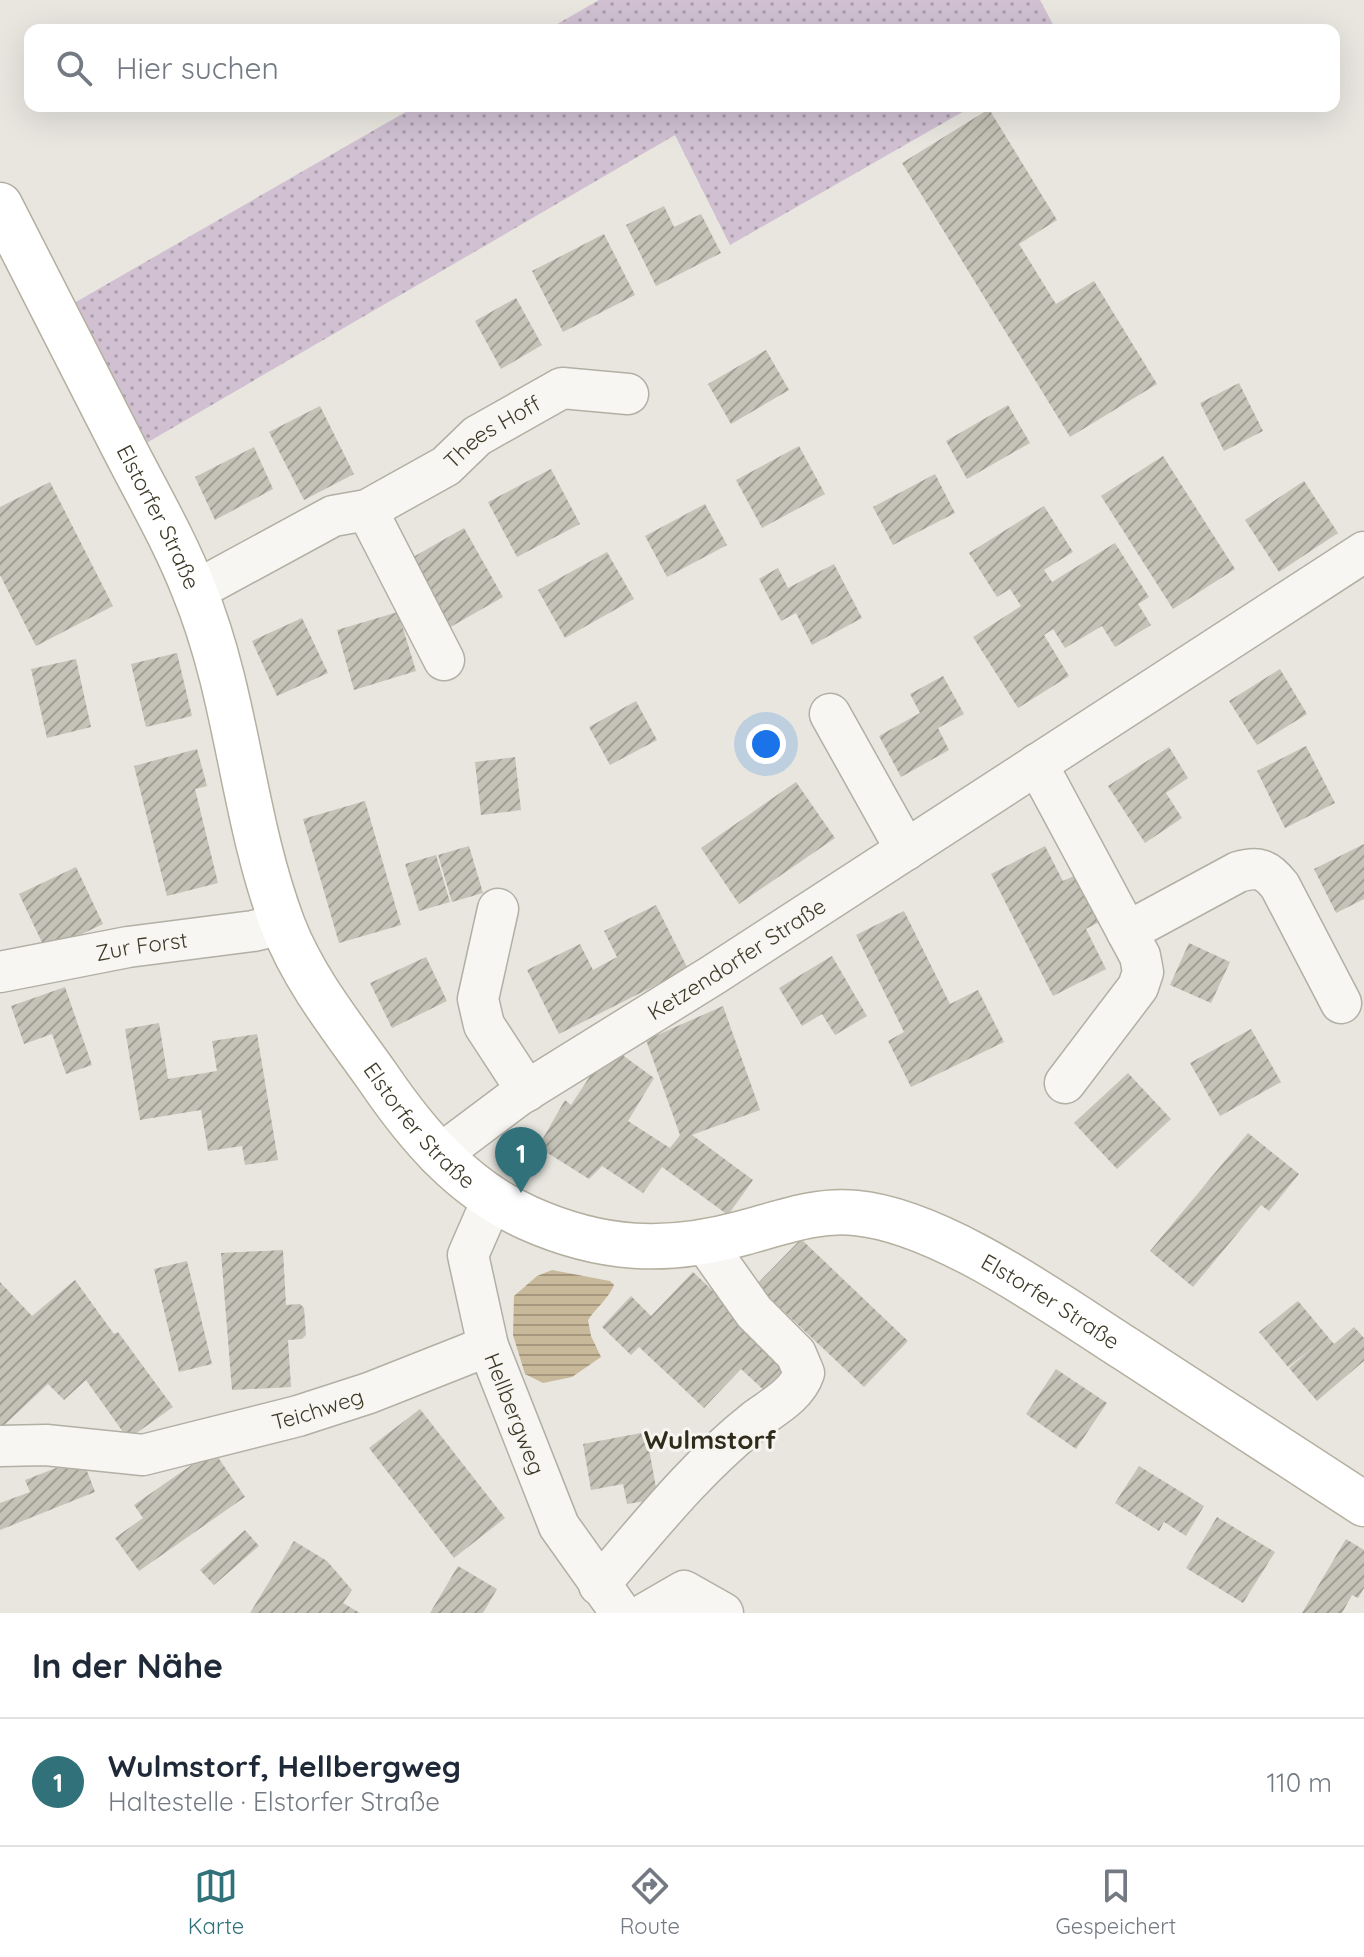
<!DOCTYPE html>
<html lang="de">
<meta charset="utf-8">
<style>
:root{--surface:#fff;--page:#f6f6f7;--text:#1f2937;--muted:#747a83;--line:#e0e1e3;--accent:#31727a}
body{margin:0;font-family:Quicksand,sans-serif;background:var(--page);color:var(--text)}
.you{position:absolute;left:766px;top:744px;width:28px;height:28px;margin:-20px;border:6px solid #fff;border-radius:50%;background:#1a73e8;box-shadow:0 0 0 12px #1a73e833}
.badge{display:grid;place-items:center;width:52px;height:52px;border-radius:50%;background:var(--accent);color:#fff;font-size:26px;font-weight:700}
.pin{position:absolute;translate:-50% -66px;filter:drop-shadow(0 2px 4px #0008)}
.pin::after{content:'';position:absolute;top:42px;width:28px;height:24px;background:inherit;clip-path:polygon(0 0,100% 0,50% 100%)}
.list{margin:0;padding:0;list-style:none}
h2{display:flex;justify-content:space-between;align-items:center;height:104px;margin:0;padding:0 32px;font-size:34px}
h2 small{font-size:26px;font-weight:400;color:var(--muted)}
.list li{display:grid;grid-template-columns:52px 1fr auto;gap:24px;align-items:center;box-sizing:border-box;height:128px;padding:0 32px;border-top:2px solid var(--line)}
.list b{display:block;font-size:30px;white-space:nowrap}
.list p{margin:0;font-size:26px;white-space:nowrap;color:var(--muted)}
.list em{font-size:26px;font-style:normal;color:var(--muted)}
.icon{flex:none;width:44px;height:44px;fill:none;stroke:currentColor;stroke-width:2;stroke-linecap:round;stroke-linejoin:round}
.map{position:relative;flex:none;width:1364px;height:1613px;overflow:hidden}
.search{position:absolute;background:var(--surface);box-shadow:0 8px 32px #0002;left:24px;right:24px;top:24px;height:88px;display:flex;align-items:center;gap:20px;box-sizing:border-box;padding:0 28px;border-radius:16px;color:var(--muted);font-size:30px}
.sheet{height:232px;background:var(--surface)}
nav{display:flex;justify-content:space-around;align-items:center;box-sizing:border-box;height:112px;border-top:2px solid var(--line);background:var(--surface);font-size:22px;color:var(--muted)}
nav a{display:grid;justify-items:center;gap:4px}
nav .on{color:var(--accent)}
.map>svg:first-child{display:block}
.grass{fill:url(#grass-dots)}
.water{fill:url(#water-rules)}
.building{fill:url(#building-hatch)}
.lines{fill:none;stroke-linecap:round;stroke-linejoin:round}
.minor-casing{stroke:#b2afa4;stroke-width:43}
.major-casing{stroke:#b4af9f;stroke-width:47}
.minor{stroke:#f7f6f2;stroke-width:40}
.major{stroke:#fff;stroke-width:44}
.labels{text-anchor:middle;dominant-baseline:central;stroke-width:6;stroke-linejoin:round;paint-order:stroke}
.street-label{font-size:22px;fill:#3f3a28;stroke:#f6f4ef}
.quarter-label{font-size:26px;font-weight:bold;fill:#302c1b;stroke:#f6f4ef}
</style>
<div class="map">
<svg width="1364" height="1613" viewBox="0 0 1364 1613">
<defs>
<pattern id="grass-dots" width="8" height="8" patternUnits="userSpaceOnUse" patternTransform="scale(2)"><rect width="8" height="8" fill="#d0c0d2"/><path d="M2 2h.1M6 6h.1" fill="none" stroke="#aa9daa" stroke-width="1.8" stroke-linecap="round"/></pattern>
<pattern id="water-rules" width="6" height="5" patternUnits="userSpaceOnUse" patternTransform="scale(2)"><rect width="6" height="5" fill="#c8b99b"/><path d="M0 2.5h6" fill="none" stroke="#a4977e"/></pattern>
<pattern id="building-hatch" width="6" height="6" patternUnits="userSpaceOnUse" patternTransform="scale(2)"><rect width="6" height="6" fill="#c5c2b7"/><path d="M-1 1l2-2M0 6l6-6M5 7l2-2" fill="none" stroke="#a19f95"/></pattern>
</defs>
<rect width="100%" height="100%" fill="#e8e6df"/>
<g class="grass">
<polygon points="599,0 1040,0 1056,30 547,30"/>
<polygon points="416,106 973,106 730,245 675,135 143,445 114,377 107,380 69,306"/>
</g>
<path class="water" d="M 552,1270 L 610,1281 L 614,1285 C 609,1298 596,1308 588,1320 L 591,1336 L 601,1357 L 572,1377 L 543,1383 L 525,1374 L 513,1335 L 514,1296 L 537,1276 Z"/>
<g class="building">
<polygon points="989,109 1057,220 1019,244 1056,304 1094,281 1157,384 1070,437 902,163"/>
<polygon points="664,206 674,227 701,214 721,253 656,286 626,225"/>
<polygon points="604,234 635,295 563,332 532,271"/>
<polygon points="516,298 542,345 501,369 475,321"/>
<polygon points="766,350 789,390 731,424 708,384"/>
<polygon points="1239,383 1263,431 1224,451 1200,403"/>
<polygon points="1008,405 1030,443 967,479 946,441"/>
<polygon points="320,406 354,474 304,500 269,432"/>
<polygon points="799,446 825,494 762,528 736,480"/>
<polygon points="254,447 273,489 215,520 195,477"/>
<polygon points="1163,456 1235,569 1173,609 1101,496"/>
<polygon points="551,469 580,524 517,557 488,502"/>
<polygon points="935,474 955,513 893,545 873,507"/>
<polygon points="1304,481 1338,533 1279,572 1245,520"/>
<polygon points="50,482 113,606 36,646 0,575 0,507"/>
<polygon points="705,504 727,545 667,577 645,536"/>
<polygon points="1044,506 1073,552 1044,570 1052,582 1115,543 1149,597 1138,604 1151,625 1115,647 1102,626 1065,648 1053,629 1044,635 1069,676 1018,708 973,637 1021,606 1010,589 997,597 969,553"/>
<polygon points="464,528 503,597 447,629 408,560"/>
<polygon points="607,552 634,599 565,638 538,590"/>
<polygon points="834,564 862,618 812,645 796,613 781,621 759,579 778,568 788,588"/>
<polygon points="398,612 416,671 354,690 337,630"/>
<polygon points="302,618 328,673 277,696 252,641"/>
<polygon points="177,653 192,716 146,727 131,664"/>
<polygon points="76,659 91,727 47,738 31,669"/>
<polygon points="1280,669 1307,714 1257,745 1229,701"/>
<polygon points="943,676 964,714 938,728 949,750 901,777 879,736 920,713 910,694"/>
<polygon points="636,701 657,740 610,765 589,727"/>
<polygon points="1306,746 1335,803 1285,828 1257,771"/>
<polygon points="1169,747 1188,778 1166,793 1182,818 1145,843 1108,786"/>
<polygon points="197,749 207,786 195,789 218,883 167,896 134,766"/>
<polygon points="515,757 521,810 481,815 475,762"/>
<polygon points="796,782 835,838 739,904 701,848"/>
<polygon points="365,801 401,925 339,943 303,819"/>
<polygon points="1364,844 1364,899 1336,913 1314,869"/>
<polygon points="469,846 483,893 452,902 438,855"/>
<polygon points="1045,846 1063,881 1076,875 1099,922 1086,929 1106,969 1053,996 991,874"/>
<polygon points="436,855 450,902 419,911 405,864"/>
<polygon points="76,867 103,924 46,951 19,894"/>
<polygon points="656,905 688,969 559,1034 527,970 580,944 593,970 617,957 604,931"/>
<polygon points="904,911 950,1004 978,990 1004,1042 911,1087 888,1041 904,1032 856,935"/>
<polygon points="1189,943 1230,962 1211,1003 1170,985"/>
<polygon points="832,956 867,1016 835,1035 822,1014 802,1026 779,988"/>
<polygon points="426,957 447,1001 392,1028 370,983"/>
<polygon points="65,987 92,1065 66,1074 52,1034 24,1044 11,1006"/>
<polygon points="723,1006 760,1110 692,1135 753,1180 728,1215 662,1167 643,1193 602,1166 589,1179 538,1147 565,1100 571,1105 610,1046 654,1078 628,1121 670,1148 680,1135 646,1040"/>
<polygon points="159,1023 168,1079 217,1071 212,1041 257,1034 278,1160 245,1165 242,1146 208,1151 201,1110 140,1120 125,1029"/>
<polygon points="1251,1029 1281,1082 1220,1116 1190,1063"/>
<polygon points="1128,1073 1171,1119 1117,1169 1074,1123"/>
<polygon points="1248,1133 1299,1174 1269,1211 1261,1205 1193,1287 1150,1251"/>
<polygon points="801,1239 908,1341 864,1387 756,1285"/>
<polygon points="283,1250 286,1305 300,1304 304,1308 306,1335 302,1339 288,1340 291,1387 232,1390 221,1253"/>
<polygon points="187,1261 212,1364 179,1372 154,1269"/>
<polygon points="693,1272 792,1366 767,1393 741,1369 704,1408 639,1347 631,1355 602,1327 631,1296 651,1316"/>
<polygon points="75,1280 114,1334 118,1332 173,1407 128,1439 86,1380 64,1400 48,1384 2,1427 0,1424 0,1282 32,1316"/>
<polygon points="1298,1301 1334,1344 1354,1327 1364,1338 1364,1361 1317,1401 1289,1368 1316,1345 1288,1367 1259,1332"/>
<polygon points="1056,1369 1107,1403 1076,1449 1026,1414"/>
<polygon points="420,1409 505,1518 454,1558 369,1448"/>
<polygon points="646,1432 658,1499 627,1504 623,1484 591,1490 583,1444"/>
<polygon points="213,1450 245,1497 139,1571 115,1538 143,1518 134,1505"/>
<polygon points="82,1458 95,1492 0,1530 0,1503 30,1492 25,1480"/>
<polygon points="1139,1466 1204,1506 1186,1536 1164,1522 1159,1531 1115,1503"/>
<polygon points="1217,1517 1275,1552 1243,1603 1186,1568"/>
<polygon points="245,1530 259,1546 214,1585 200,1570"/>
<polygon points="1346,1539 1364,1550 1364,1588 1358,1598 1352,1595 1342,1613 1302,1613"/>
<polygon points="294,1541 327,1561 352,1590 343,1603 360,1613 250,1613"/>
<polygon points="458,1566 497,1589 483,1613 430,1613"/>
</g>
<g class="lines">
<defs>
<g id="minor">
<polyline points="367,510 444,660"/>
<path id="s1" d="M 195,591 L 333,516 L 367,510 L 446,466 L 477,436 L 562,388 L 628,394"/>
<polyline points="830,714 906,850"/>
<polyline points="1037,764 1140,956 1143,972 1138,987 1065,1083"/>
<polyline points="498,909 478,999 484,1025 527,1091"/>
<path d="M 1127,932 L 1238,872 C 1258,866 1267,869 1280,886 L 1341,1003"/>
<path id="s2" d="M 0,972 L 128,947 L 253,931 L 283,924"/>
<path id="s3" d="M 438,1156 L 518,1096 L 713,975 L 1364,552"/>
<path id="s4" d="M 492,1200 L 468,1255 L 488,1346 L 559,1526 L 621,1613"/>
<path id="s5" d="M 0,1446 L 46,1445 L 143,1455 L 298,1416 L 369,1393 L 488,1346"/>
<path d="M 599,1585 C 649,1527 696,1467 757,1419 C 775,1406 797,1394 804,1373 L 796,1354 L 754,1312 L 705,1243"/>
<polyline points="646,1613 684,1591 723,1613"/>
</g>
<g id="major">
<path id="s6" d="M 0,205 C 42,286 83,367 124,448 C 148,495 175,541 194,590 C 238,697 242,817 283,925 C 304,980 343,1028 377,1076 C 417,1135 462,1188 528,1218 C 602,1251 666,1254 743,1233 C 781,1223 816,1209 856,1213 C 941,1221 1054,1303 1126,1349 C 1205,1401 1285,1452 1364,1504"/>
</g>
</defs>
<use href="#minor" class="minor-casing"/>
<use href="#major" class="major-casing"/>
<use href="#minor" class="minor"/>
<use href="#major" class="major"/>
</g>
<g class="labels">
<g class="street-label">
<text stroke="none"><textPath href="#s1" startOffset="340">Thees Hoff</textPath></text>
<text stroke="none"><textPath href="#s6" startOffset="350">Elstorfer Straße</textPath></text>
<text stroke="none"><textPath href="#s2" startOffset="144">Zur Forst</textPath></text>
<text stroke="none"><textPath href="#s3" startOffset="358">Ketzendorfer Straße</textPath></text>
<text stroke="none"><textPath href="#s6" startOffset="1022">Elstorfer Straße</textPath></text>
<text stroke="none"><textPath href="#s6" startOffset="1718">Elstorfer Straße</textPath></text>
<text stroke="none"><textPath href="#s5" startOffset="324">Teichweg</textPath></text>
<text stroke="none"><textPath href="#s4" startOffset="226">Hellbergweg</textPath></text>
</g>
<g class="quarter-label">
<text x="710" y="1439">Wulmstorf</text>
</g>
</g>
</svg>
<div class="you"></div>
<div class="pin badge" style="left:521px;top:1193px">1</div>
<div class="search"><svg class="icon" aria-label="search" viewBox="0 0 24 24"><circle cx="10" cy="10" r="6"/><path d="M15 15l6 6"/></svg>Hier suchen</div>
</div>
<section class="sheet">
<h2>In der Nähe<small></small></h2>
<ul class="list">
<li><span class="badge">1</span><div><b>Wulmstorf, Hellbergweg</b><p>Haltestelle · Elstorfer Straße</p></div><em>110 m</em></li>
</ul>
</section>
<nav>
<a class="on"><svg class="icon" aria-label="map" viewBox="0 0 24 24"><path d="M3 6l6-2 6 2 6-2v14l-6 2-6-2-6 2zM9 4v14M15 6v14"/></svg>Karte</a>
<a><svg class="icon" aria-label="directions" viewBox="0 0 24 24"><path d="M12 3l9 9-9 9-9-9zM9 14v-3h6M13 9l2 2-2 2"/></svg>Route</a>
<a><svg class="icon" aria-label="saved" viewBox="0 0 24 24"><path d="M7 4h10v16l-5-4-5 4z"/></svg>Gespeichert</a>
</nav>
